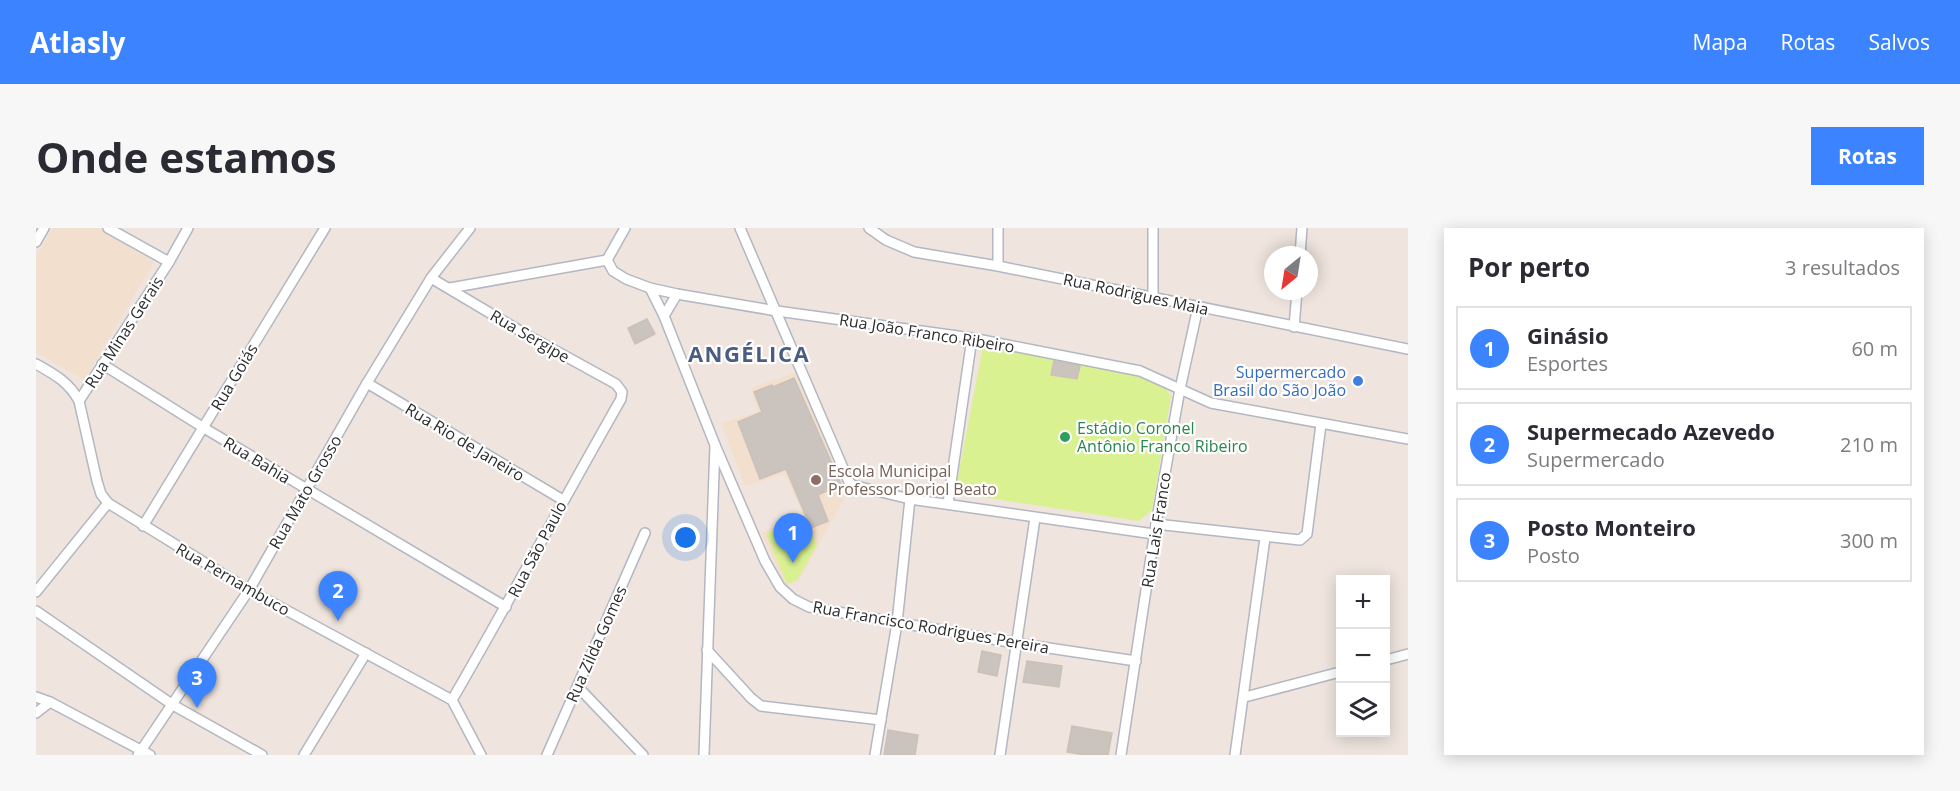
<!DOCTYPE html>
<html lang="pt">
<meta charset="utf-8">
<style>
:root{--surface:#fff;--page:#f7f7f7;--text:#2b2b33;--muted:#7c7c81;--line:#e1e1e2;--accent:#3c84ff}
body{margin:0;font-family:"Open Sans",sans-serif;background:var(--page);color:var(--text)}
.controls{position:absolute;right:18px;bottom:18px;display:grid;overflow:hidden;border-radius:0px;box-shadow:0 3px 15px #0003}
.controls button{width:54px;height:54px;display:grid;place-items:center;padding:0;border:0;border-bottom:2px solid var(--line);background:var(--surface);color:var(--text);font:30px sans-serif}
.compass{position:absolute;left:1228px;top:18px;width:54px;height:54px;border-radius:50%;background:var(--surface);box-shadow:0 3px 15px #0003;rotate:210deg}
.you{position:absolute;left:650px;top:310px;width:21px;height:21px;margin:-15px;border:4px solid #fff;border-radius:50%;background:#1a73e8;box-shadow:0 0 0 9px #1a73e833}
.badge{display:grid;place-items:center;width:39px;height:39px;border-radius:50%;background:var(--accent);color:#fff;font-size:20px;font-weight:700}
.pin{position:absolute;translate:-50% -50px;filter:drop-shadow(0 2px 3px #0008)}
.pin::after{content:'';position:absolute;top:32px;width:21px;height:18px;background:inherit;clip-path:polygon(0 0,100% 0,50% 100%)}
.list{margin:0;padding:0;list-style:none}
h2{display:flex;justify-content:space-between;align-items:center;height:78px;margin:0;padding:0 24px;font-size:26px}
h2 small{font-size:20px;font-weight:400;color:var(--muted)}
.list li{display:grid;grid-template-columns:39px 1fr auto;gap:18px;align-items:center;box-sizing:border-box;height:84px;margin:0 12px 12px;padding:0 12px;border:2px solid var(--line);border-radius:0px}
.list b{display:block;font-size:22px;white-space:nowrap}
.list p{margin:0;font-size:20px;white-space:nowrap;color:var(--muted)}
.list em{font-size:20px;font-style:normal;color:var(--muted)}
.icon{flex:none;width:33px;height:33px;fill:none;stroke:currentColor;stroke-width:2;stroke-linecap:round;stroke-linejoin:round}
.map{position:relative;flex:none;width:1372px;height:527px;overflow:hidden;border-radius:0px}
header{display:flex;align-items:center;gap:36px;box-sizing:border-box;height:84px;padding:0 30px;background:var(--accent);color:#fff}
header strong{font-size:28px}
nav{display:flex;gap:33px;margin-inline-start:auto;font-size:21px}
.intro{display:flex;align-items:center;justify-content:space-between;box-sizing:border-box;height:144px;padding:0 36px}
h1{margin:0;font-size:42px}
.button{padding:15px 27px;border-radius:0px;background:var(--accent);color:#fff;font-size:21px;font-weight:700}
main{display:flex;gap:36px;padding:0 36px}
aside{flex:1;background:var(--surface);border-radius:0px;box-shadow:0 3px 15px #0003}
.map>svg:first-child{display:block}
.education{fill:#f2dfcd}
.pitch{fill:#daf192}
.building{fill:#cbc3bd;stroke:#cbc1b7;stroke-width:1.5}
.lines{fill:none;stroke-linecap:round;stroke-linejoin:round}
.minor-casing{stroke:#b2b7c1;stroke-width:12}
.minor{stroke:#fff;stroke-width:9}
.shop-dot{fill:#3f7fe0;stroke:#fff;stroke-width:2}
.leisure-dot{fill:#2e9e5b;stroke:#fff;stroke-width:2}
.education-dot{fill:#8d6e63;stroke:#fff;stroke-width:2}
.labels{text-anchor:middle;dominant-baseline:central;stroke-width:4.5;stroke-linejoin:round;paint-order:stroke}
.street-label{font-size:16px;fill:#2d2d2d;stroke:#fff}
.shop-label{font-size:16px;fill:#366cbe;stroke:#fff;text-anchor:end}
.leisure-label{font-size:16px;fill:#27864d;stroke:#fff;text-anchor:start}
.education-label{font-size:16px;fill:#785e54;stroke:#fff;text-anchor:start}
.district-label{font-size:22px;font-weight:bold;letter-spacing:1.5px;fill:#495d82;stroke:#fff}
</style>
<header>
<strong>Atlasly</strong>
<nav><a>Mapa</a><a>Rotas</a><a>Salvos</a></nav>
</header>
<div class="intro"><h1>Onde estamos</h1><a class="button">Rotas</a></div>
<main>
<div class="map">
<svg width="1372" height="527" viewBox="0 0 1372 527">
<rect width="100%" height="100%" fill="#efe5de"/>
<g class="education">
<polygon points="17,0 61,0 118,34 48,152 0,124 0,29"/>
<polygon points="764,143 813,261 763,353 749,358 725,304 768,289 749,246 709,258 685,195 722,184 715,160"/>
</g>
<g class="pitch">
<polygon points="947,118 1098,145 1124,153 1135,168 1116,282 1103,293 919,265"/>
<polygon points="770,293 781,317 761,352 751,356 730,305"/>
</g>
<g class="building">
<polygon points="611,91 619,106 599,116 592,100"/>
<polygon points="1018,133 1044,138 1041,151 1015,147"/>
<polygon points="758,150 805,256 782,267 792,293 775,300 750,241 724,251 702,194 726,184 718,164 736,157 737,159"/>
<polygon points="946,423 965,427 961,448 942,444"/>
<polygon points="991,433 1026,438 1023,459 987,454"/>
<polygon points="1036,498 1076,505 1072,527 1049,527 1031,524"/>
<polygon points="852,502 882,507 879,527 848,527"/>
</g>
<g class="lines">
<defs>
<g id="minor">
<polyline points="72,0 133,34"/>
<polyline points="704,0 813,254 816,257 874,271 1118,306"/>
<polyline points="833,0 850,12 878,24 962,38 1372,121"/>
<polyline points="0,14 8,0"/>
<polyline points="1264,27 1266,0"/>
<polyline points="571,32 589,0"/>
<polyline points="962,38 962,0"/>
<path d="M 395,50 L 491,107 L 580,156 L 586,164 L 585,171 C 528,271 474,372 416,472"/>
<polyline points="414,60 571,32 577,43 590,51 614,60 641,66 741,83 936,110 1104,143 1175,175 1372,211"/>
<polyline points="614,60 628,88 679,217 668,527"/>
<polyline points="1117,69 1117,0"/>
<polyline points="628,88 641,66"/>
<polyline points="1258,99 1261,63"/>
<path d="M 0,136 C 18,146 33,154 43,173 L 61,253 L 65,266 L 72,275 L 213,362 L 416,472 L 445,527"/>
<polyline points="66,136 168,200 470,379"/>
<polyline points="331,155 527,272"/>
<polyline points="43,173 133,34 152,0"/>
<polyline points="679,217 729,333 744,359 757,371 773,379 979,415 1100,433"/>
<polyline points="912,275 936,110"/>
<polyline points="1120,296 1264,312 1271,306 1285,196"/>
<polyline points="107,298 289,0"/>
<polyline points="0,364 72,275"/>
<polyline points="0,383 137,477 226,527"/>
<polyline points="671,422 715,470 725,478 845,492"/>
<polyline points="1350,432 1372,426"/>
<polyline points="542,459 607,527"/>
<polyline points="0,469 14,474 114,527"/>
<polyline points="1209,469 1304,444"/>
<polyline points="0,485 14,474"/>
<polyline points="102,527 213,362 331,155 395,50 434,0"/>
<polyline points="268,527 330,425"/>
<polyline points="511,527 609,305"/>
<polyline points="839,527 861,395 874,271"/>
<polyline points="964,527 999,290"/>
<polyline points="1085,527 1120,296 1144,161 1162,79"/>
<polyline points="1199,527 1229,310"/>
</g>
</defs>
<use href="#minor" class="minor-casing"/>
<use href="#minor" class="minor"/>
</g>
<circle class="shop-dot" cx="1322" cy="153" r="6"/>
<circle class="leisure-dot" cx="1029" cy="209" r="6"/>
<circle class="education-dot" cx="780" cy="252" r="6"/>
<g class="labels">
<g class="street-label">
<text transform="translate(1100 66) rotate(12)">Rua Rodrigues Maia</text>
<text transform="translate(88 104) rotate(-57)">Rua Minas Gerais</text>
<text transform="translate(891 105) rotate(9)">Rua João Franco Ribeiro</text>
<text transform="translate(494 108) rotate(30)">Rua Sergipe</text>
<text transform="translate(198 149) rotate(-59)">Rua Goiás</text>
<text transform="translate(429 214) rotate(31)">Rua Rio de Janeiro</text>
<text transform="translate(221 232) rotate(31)">Rua Bahia</text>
<text transform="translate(269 264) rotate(-60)">Rua Mato Grosso</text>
<text transform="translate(1120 302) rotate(-81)">Rua Lais Franco</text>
<text transform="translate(501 321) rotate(-62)">Rua São Paulo</text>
<text transform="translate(197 351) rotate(30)">Rua Pernambuco</text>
<text transform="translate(895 399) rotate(10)">Rua Francisco Rodrigues Pereira</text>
<text transform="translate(560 416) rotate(-66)">Rua Zilda Gomes</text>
</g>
<g class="shop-label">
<text x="1310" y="144">Supermercado<tspan x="1310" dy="18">Brasil do São João</tspan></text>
</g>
<g class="leisure-label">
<text x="1041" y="200">Estádio Coronel<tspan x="1041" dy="18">Antônio Franco Ribeiro</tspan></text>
</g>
<g class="education-label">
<text x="792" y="243">Escola Municipal<tspan x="792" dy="18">Professor Doriol Beato</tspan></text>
</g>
<g class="district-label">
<text x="713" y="125">ANGÉLICA</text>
</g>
</g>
</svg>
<div class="controls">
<button>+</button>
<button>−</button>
<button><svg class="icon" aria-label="layers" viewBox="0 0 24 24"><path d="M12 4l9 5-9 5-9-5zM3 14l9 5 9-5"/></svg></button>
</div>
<svg class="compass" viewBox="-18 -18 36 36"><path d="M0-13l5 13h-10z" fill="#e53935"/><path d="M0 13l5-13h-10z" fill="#7c7c81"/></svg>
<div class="you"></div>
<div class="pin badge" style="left:757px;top:335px">1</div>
<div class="pin badge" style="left:302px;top:393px">2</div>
<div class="pin badge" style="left:161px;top:480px">3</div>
</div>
<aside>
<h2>Por perto<small>3 resultados</small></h2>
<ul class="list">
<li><span class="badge">1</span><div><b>Ginásio</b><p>Esportes</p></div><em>60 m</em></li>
<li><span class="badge">2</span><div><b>Supermecado Azevedo</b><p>Supermercado</p></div><em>210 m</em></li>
<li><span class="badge">3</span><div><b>Posto Monteiro</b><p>Posto</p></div><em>300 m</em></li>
</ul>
</aside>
</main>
